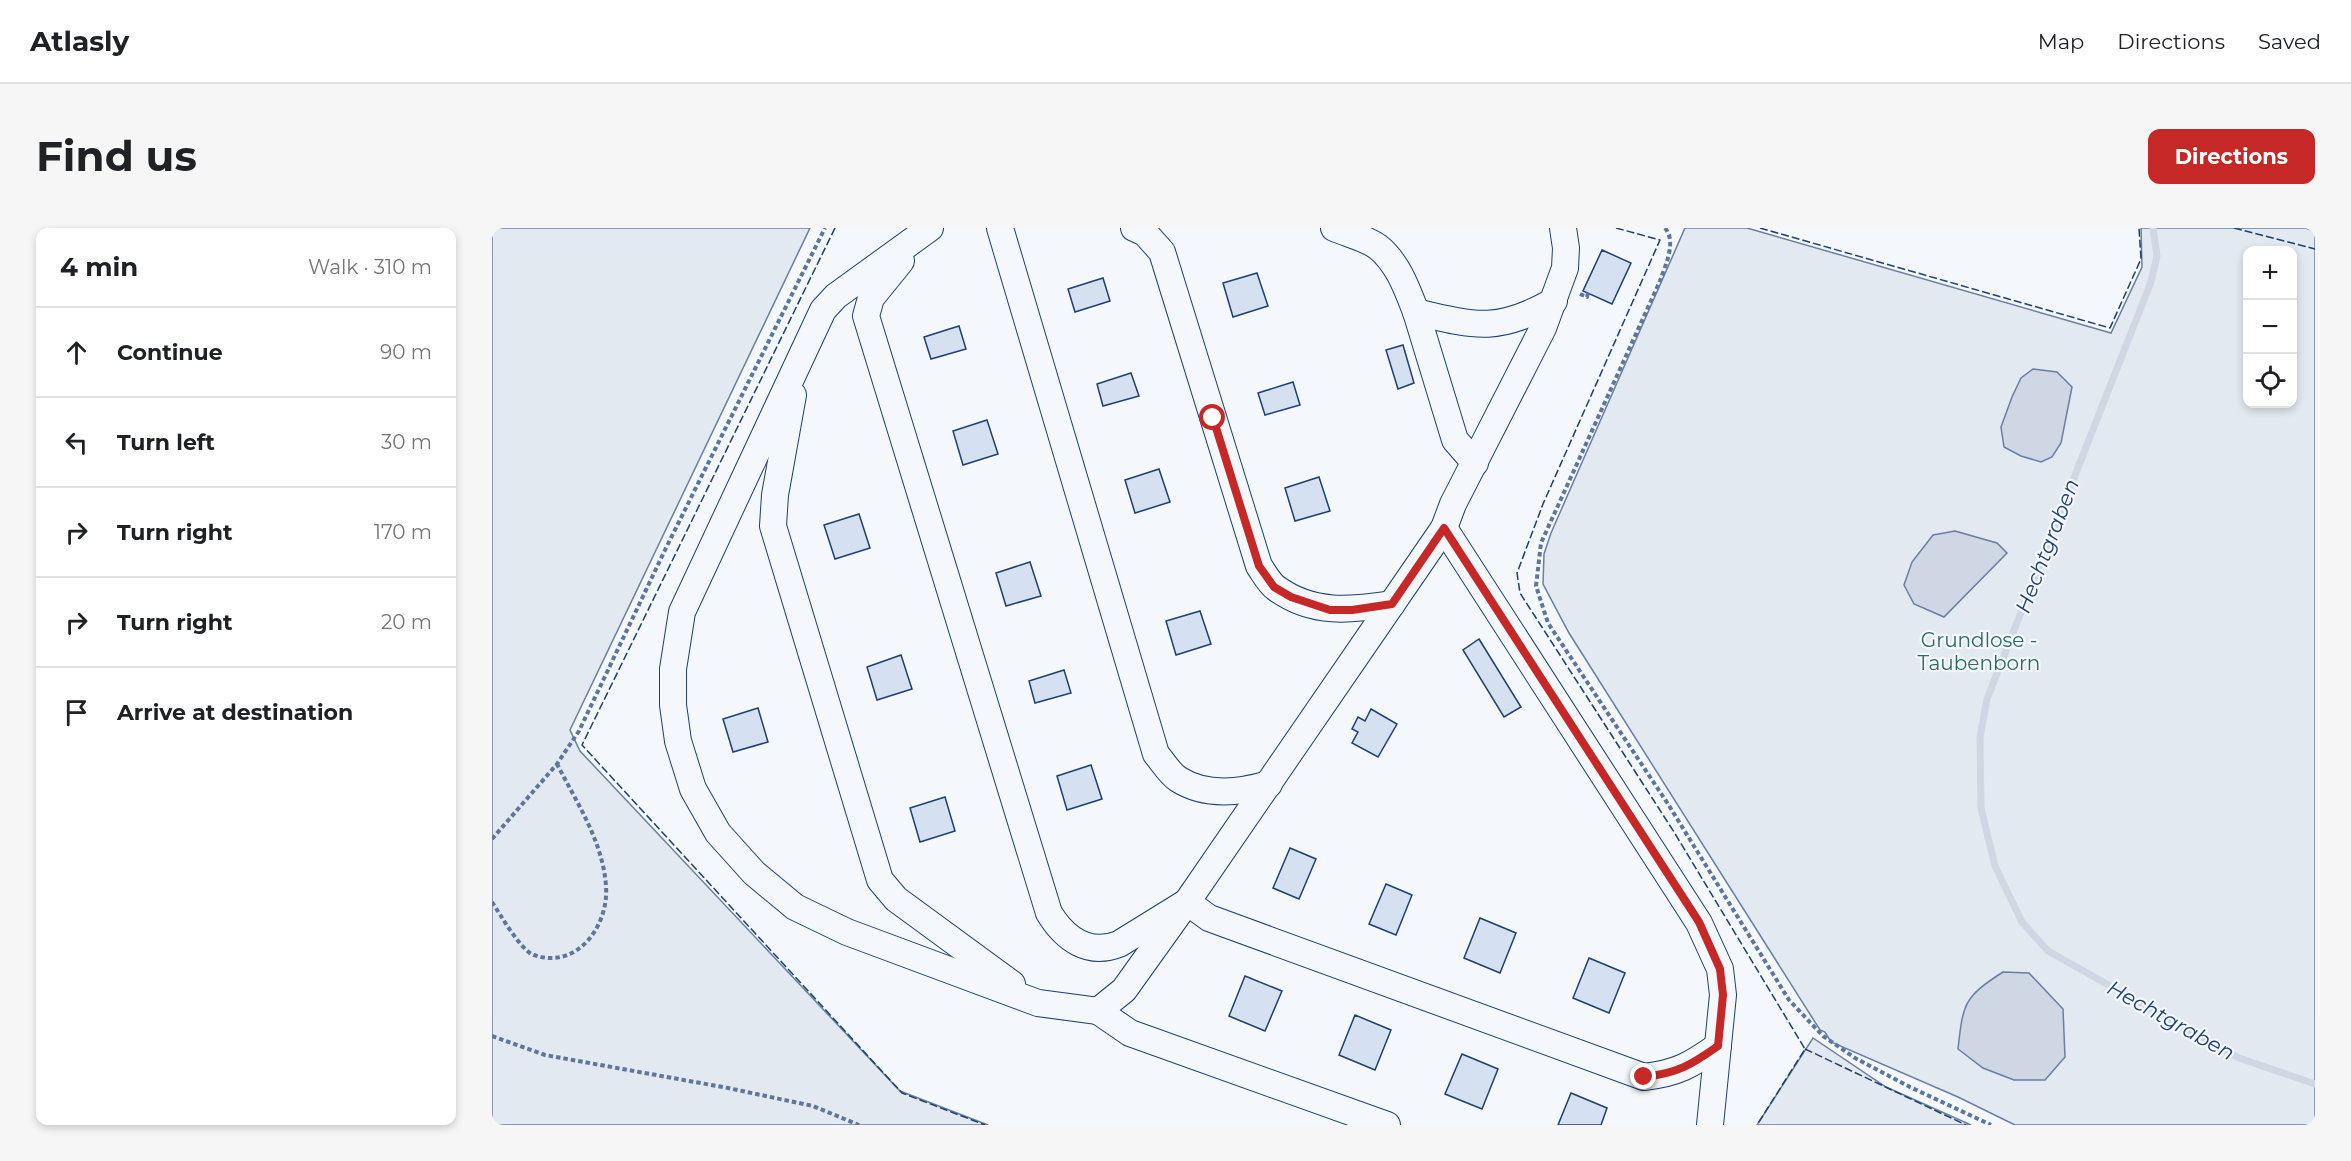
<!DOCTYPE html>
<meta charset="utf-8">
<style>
:root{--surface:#fff;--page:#f6f6f6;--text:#202124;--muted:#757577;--line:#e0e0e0;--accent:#c62828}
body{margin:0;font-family:Montserrat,sans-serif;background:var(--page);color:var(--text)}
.controls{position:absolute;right:18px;top:18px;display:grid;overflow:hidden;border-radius:12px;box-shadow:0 3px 9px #0003}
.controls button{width:54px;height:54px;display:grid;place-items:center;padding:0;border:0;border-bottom:2px solid var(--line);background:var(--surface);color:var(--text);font:30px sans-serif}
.stop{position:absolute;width:18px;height:18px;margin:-14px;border:4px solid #c62828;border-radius:50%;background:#fff}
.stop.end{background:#c62828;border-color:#fff;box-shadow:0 2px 6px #0008}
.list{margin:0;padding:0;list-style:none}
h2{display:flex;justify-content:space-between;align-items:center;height:78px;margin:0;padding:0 24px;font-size:26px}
h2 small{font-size:20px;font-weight:400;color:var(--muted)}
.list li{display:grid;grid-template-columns:39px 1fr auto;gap:18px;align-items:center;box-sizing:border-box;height:90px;padding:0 24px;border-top:2px solid var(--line)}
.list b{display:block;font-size:22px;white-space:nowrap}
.list em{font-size:20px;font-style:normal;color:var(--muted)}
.icon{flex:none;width:33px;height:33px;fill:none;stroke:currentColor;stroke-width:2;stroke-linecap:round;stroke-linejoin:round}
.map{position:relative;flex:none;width:1823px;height:897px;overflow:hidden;border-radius:12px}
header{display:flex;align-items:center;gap:36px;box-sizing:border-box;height:84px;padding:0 30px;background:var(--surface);border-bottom:2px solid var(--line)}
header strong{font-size:28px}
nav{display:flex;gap:33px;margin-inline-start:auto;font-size:21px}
.intro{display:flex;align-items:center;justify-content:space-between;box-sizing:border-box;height:144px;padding:0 36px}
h1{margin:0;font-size:42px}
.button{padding:15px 27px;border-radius:12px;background:var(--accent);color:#fff;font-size:21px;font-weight:700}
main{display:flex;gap:36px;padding:0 36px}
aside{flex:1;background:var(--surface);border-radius:12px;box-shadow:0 3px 9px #0003}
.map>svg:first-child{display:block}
.green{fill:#e3e9f0;stroke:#687fa3;stroke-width:1.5;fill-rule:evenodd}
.water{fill:#cfd7e4;stroke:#687fa3;stroke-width:1.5}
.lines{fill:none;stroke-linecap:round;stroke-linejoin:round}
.stream{stroke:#cfd7e4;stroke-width:7}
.building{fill:#d5e0f0;stroke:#1d3f73;stroke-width:1.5}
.minor-casing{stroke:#1d3f73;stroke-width:28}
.path{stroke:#5e769c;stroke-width:4;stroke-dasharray:4.5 3;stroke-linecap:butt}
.minor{stroke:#f4f7fb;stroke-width:26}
.fence{stroke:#1d3f73;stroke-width:1.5;stroke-dasharray:8 3;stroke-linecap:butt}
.route{stroke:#c62828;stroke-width:8}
.labels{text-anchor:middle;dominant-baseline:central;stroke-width:4.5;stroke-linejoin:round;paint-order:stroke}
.park-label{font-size:20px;fill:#2c6c60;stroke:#f4f7fb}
.water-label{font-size:21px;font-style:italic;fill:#1d3f73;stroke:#f4f7fb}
</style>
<header>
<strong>Atlasly</strong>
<nav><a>Map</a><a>Directions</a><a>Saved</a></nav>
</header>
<div class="intro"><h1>Find us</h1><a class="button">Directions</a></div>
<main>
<aside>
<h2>4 min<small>Walk · 310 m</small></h2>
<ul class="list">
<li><svg class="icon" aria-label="ahead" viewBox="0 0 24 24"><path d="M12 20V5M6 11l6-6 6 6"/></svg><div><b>Continue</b></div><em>90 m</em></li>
<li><svg class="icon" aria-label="left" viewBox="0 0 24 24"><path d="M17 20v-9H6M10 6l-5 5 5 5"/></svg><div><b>Turn left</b></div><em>30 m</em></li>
<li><svg class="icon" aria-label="right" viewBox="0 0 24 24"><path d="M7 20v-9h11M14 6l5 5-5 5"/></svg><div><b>Turn right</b></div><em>170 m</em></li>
<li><svg class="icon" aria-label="right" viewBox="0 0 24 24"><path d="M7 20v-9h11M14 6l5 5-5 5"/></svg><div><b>Turn right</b></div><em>20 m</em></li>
<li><svg class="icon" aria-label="arrive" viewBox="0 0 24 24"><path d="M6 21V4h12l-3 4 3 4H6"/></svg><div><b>Arrive at destination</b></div></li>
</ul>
</aside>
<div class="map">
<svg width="1823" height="897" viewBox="0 0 1823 897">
<rect width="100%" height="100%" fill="#f4f7fb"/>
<g class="green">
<polygon points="0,0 318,0 78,502 88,523 408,863 496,897 0,897"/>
<path d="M 1193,0 L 1255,0 L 1619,105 L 1650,39 L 1649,0 L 1813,0 L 1823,3 L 1823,897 L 1523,897 L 1466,869 L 1339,814 L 1333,804 L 1328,802 L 1077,405 L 1051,356 L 1052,326 L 1059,305 ZM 1756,22 L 1800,22 L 1800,176 L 1756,176 Z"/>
<polygon points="1321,810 1394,859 1479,897 1265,897"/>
</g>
<g class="water">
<polygon points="1541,141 1565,144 1580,159 1569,215 1560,229 1549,234 1529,228 1512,219 1509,199 1520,169 1529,150"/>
<polygon points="1463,303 1505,315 1515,325 1452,389 1422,376 1412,357 1420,334 1441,307"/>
<path d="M 1511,744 L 1537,745 L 1571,781 L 1573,829 L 1553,852 L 1522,852 L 1491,840 L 1466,821 C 1471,775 1472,769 1511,744 Z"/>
</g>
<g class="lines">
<polyline class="stream" points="1661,0 1665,28 1659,54 1495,471 1488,509 1489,580 1503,638 1530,694 1556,723 1747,830 1823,856"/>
</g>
<g class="building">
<polygon points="1110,22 1139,35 1120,76 1091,63"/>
<polygon points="765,45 776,78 741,89 731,55"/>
<polygon points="611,50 618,73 583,84 576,61"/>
<polygon points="467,98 474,121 439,131 432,109"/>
<polygon points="911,117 922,155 906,161 894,122"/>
<polygon points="639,145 647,168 611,178 605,156"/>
<polygon points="801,154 808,177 773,187 766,165"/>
<polygon points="495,192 506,226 471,237 461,203"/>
<polygon points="667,241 678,274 643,285 633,252"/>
<polygon points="827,249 838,283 803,293 793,260"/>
<polygon points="367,286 378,320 343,331 332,297"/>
<polygon points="538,334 549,368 514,378 504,345"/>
<polygon points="708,383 719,416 684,427 674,393"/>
<polygon points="987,411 1029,479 1012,489 971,422"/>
<polygon points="409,427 420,461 385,472 375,439"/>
<polygon points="572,442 579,465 543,475 537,453"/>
<polygon points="266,480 276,514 241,524 231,491"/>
<polygon points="879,481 905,496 886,529 860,515 866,504 860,501 866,489 873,493"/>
<polygon points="599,537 610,571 575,582 565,548"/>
<polygon points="453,569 463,603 428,614 418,580"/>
<polygon points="798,620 824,631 807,671 781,660"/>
<polygon points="894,656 920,667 904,707 877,696"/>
<polygon points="988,690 1024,705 1008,745 972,730"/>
<polygon points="1097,730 1133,745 1117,785 1081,770"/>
<polygon points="753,748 790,763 773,803 737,788"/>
<polygon points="863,787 899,802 883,842 847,827"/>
<polygon points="970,826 1006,841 990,881 953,866"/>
<polygon points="1079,865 1115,880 1109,897 1066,897"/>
</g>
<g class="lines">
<defs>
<g id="minor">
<polyline points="438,0 344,68 331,82 190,384 181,441 181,477 186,513 201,561 226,605 262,645 303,679 355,704 546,775 606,783 632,762 695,674 952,300 961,276 1051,100 1073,40 1074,20 1071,0"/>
<path d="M 508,0 L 664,526 C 671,534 677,545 686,551 C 714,569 747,565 777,556"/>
<path d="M 642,0 L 653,5 L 670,24 L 767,338 C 772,345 777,355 784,360 C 821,387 859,382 900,376"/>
<path d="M 842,0 C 856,6 874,10 886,19 C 906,35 915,61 924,84 L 963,212 L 983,235"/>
<path d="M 409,33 L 379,70 L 374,88 L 557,685 C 573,711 596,728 627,716 L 695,674 L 717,690 L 1152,849 C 1186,845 1199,837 1226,818"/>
<path d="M 924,84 C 983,98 1006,105 1062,73"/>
<polyline points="301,167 283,267 281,298 388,652 404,671 520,756"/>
<polyline points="952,300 1207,695 1228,741 1231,767 1218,897"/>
<polyline points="606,783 638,805 895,897"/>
</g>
</defs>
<use href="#minor" class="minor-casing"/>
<g class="path">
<path d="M 1173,0 C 1185,14 1173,38 1168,53 L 1049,315 L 1044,358 L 1056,395 L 1176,576 L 1297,772 L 1331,808 L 1363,830 L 1418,859 L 1499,897"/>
<polyline points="1088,66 1095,69 1096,65"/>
<polyline points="0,611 65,536 87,503 173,322 333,0"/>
<path d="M 0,674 C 8,686 29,723 42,727 C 85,742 117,698 114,658 C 111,614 85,575 65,536"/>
<polyline points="0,808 53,827 236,860 321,878 367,897"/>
</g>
<use href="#minor" class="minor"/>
<g class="fence">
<polyline points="343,0 90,517 410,865 493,897"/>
<polyline points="1124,0 1168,12 1051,276 1025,345 1028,365 1182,604 1313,821 1265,897"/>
<polyline points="1268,0 1618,100 1649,31 1647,0"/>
<polyline points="1742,0 1823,21"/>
<polyline points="1313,821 1474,897"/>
</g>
</g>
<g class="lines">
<path class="route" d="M 721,190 L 767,338 L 782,359 L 799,369 L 838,382 L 860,382 L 900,376 L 952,300 L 1207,694 L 1228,741 L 1231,767 L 1226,818 C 1199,837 1186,845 1152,849"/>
</g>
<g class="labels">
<g class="park-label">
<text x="1487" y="412">Grundlose -<tspan x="1487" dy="23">Taubenborn</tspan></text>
</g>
<g class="water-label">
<text transform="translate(1555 318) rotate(-69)">Hechtgraben</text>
<text transform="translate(1679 792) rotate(29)">Hechtgraben</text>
</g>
</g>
</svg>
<div class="controls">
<button>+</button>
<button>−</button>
<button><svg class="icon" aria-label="locate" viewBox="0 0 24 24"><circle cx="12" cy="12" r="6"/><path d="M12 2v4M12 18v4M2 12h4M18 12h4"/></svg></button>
</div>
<div class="stop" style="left:721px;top:190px"></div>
<div class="stop end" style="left:1152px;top:849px"></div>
</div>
</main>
